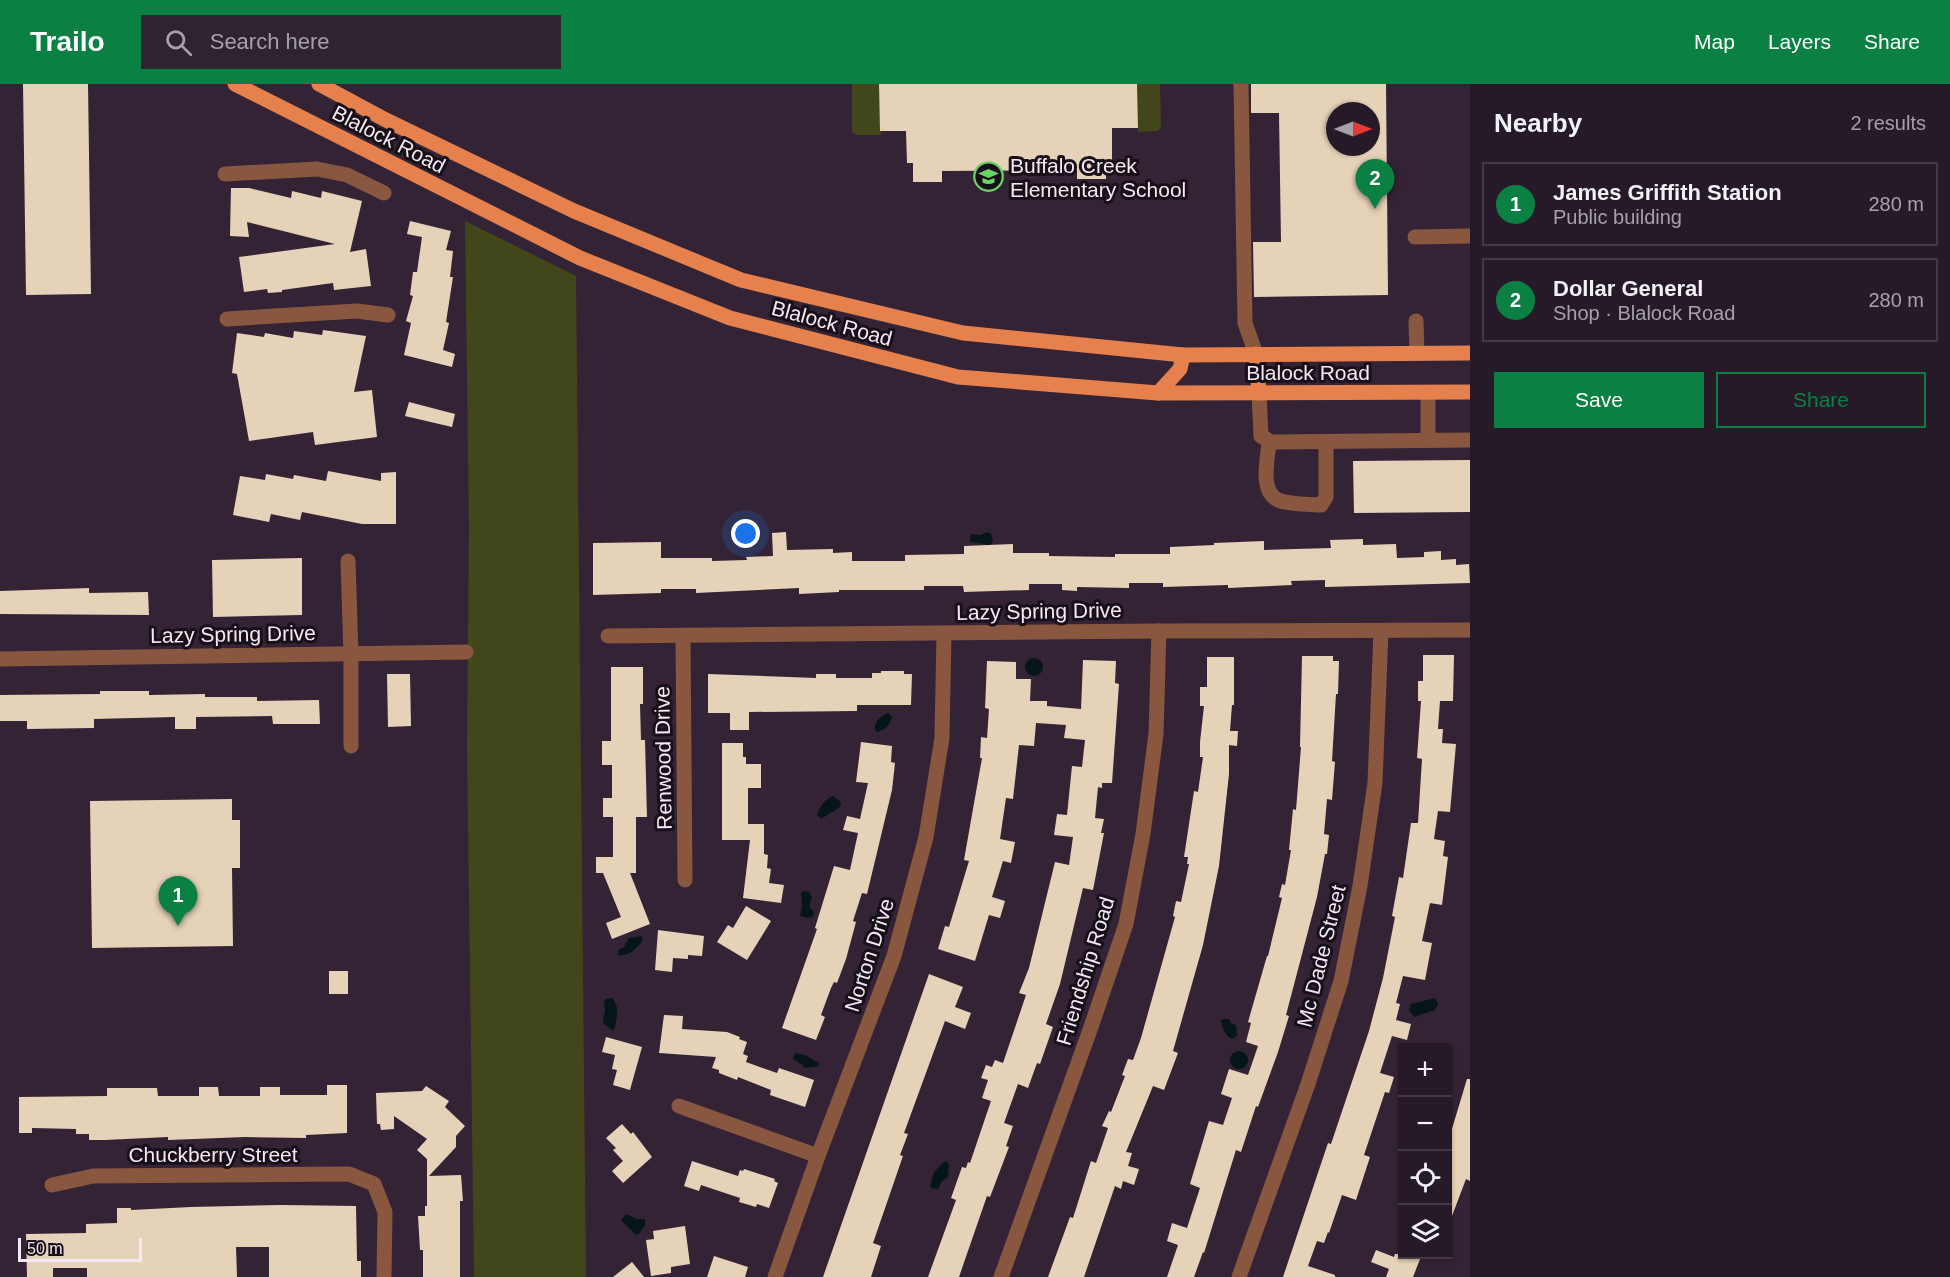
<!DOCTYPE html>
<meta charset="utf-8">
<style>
:root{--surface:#271a28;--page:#2f2330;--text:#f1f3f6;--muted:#a4a1a8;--line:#433845;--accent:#0b8043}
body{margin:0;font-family:Arial,sans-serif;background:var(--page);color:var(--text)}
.controls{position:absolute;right:18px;bottom:18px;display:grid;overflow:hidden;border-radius:0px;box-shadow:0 2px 4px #0004}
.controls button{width:54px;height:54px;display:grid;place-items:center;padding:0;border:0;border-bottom:2px solid var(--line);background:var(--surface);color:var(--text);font:30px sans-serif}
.compass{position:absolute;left:1326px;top:18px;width:54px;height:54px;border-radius:50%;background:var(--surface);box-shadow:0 2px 4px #0004;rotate:90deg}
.scale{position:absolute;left:18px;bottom:15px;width:124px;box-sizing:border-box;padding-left:6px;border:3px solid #f4e8f4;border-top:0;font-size:16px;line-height:21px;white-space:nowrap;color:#f4e8f4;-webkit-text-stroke:4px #171018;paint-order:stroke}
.you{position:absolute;left:746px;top:450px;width:21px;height:21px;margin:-15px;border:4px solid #fff;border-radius:50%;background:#1a73e8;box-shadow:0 0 0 9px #1a73e833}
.badge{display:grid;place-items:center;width:39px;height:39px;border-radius:50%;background:var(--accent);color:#fff;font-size:20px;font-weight:700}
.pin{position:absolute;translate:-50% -50px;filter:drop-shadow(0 2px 3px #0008)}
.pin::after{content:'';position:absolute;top:32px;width:21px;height:18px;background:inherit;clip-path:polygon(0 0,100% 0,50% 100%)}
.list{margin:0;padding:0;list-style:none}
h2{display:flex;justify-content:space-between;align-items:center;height:78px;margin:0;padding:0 24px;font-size:26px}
h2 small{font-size:20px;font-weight:400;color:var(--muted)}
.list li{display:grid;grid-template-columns:39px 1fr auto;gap:18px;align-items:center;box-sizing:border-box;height:84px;margin:0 12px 12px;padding:0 12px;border:2px solid var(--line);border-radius:0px}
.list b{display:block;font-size:22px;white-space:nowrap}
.list p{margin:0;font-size:20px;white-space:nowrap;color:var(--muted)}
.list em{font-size:20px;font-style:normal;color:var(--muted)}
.actions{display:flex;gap:12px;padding:18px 24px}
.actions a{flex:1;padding:14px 0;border:2px solid var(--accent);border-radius:0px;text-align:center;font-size:21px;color:var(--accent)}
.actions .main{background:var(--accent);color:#fff}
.icon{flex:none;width:33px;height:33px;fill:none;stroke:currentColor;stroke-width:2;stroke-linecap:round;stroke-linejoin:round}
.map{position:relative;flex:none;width:1470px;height:1193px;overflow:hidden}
header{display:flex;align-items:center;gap:36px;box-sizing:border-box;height:84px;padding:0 30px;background:var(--accent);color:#fff}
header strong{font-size:28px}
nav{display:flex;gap:33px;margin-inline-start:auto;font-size:21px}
.search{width:420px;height:54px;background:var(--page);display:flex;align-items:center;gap:15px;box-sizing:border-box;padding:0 21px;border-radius:0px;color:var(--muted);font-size:22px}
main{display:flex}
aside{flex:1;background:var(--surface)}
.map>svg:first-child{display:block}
.green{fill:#42471b}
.water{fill:#061517}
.building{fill:#e6d2b9;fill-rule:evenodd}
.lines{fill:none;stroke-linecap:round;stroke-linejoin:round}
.minor{stroke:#89573f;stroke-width:15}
.major{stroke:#e6814d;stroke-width:15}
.labels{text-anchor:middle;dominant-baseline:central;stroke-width:6;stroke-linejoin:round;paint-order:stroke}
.street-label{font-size:21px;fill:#f4e8f4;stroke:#171018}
.poi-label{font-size:21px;fill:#f4e8f4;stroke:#171018;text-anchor:start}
</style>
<header>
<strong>Trailo</strong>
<div class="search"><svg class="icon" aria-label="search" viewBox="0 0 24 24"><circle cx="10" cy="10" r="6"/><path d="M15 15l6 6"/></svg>Search here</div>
<nav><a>Map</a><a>Layers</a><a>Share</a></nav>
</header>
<main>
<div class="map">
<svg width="1470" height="1193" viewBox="0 0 1470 1193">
<rect width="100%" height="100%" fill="#342335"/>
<g class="green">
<polygon points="852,0 879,0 881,51 857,51 852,48"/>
<polygon points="1137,0 1160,0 1161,43 1158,47 1138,48"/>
<polygon points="465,137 576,192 586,1193 474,1193 467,662 469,444"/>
</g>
<g class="water">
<polygon points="987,448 991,450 993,455 991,462 985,465 985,460 970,458 971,450 980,451"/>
<circle cx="1034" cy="583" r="9"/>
<path d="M 888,629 L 892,633 C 890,641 884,647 876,648 C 872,638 880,633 888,629 Z"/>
<path d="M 833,712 L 841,718 L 840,723 L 821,735 L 817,731 C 819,723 826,715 833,712 Z"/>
<polygon points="804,807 809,808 812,814 809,822 814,828 813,832 808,834 800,832 802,822 801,809"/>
<path d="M 642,852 L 642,858 C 635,865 629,873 618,871 L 618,866 L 624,863 L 629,854 Z"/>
<path d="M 612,914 C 620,922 617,935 614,945 L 612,946 L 603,939 L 605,925 L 604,917 L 606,915 Z"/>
<polygon points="1435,914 1438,920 1435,926 1414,933 1409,926 1411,920"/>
<path d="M 1224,935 L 1229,935 L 1232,940 L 1236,941 L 1237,952 L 1232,955 C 1225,952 1222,943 1221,936 Z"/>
<circle cx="1239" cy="976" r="9"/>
<polygon points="795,969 805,971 819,979 819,982 804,984 803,981 793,975"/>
<polygon points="945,1077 949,1080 948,1093 942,1097 938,1105 931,1104 930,1102 934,1088"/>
<polygon points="626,1130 637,1135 645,1135 645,1141 639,1150 636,1151 621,1136"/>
</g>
<g class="building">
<polygon points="23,0 88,0 91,210 26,211"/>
<polygon points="879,0 1137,0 1138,44 1112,44 1112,76 1106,76 1106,95 1077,95 1077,86 942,87 942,98 913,98 913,79 907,79 906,47 880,47"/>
<path d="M 1251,0 L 1386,0 L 1388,211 L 1254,213 L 1253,158 L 1281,158 L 1279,29 L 1251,29 ZM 1335,27 L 1371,27 L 1371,63 L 1335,63 Z"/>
<polygon points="231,104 249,104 291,114 292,107 321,114 322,107 362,117 350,168 366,165 371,202 334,206 333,199 282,206 282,208 268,209 267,205 244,208 239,173 335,160 247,138 249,153 230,152"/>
<polygon points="410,137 451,147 446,166 453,167 450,193 453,193 446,238 449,239 443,266 455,270 452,283 404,271 411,239 406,237 413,212 410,211 413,188 417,188 422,153 407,150"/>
<polygon points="323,246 366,252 354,308 372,306 377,353 315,361 313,348 249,357 237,290 232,289 237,249 264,253 265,249 293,254 294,247 322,251"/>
<polygon points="409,318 455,330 452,343 405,332"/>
<polygon points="1470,376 1470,428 1354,429 1353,377"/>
<polygon points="328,387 381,397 381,389 396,388 396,440 362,440 302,428 300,436 271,430 269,438 233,431 240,392 265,396 266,390 293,395 294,391 326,397"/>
<polygon points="786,448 787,466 833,465 833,469 852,468 852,477 905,477 905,471 964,470 964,462 1013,460 1013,469 1049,469 1049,472 1115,473 1115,470 1170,470 1170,463 1214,461 1214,459 1264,457 1264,466 1331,464 1330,456 1363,455 1363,461 1396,460 1397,474 1424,473 1424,468 1441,467 1441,476 1456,475 1456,481 1469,480 1470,499 1325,503 1325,496 1291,497 1292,501 1228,504 1228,501 1163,503 1163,499 1129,499 1129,504 1077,503 1077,507 1062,506 1062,500 1029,500 1029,506 964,508 963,502 924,502 924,506 839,506 839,508 799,510 799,504 696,509 696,505 661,505 661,509 593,511 593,459 661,458 661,474 712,474 712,477 747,476 746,473 773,472 772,449"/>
<polygon points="302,474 302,531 213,533 212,476"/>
<polygon points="89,504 89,509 148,508 149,531 0,530 0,507"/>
<polygon points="1423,571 1454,571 1453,617 1440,617 1438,645 1443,645 1442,659 1456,660 1450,728 1438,727 1434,755 1445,757 1443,772 1448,773 1442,821 1430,819 1422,857 1432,859 1425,896 1403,892 1396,919 1400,920 1396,936 1411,940 1407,956 1392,952 1380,989 1394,993 1389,1009 1385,1008 1364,1071 1370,1073 1356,1116 1342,1111 1329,1149 1328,1148 1324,1159 1317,1157 1308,1182 1335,1191 1335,1193 1283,1193 1328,1059 1331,1060 1369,947 1383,894 1395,833 1392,832 1399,793 1403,794 1411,739 1418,739 1422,675 1417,674 1421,617 1418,617 1418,597 1423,597"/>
<polygon points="1302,572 1333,572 1333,577 1339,577 1338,610 1336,610 1332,677 1335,678 1332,716 1327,715 1324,750 1329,751 1327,770 1325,770 1317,813 1286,931 1289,932 1278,968 1258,1023 1256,1022 1241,1068 1236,1066 1204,1169 1203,1168 1194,1193 1167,1193 1178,1161 1167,1157 1172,1139 1187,1144 1200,1104 1190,1100 1209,1037 1223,1041 1232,1014 1221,1010 1229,985 1248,991 1258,962 1246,958 1251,939 1248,938 1267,872 1268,872 1282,814 1279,813 1282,800 1285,801 1291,766 1289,766 1293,725 1296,726 1301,663 1300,663"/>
<polygon points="1207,573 1234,573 1234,621 1232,621 1230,647 1238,647 1237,662 1229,661 1229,690 1219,782 1203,861 1173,967 1178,969 1164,1006 1153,1002 1126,1068 1132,1069 1128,1082 1139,1085 1134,1101 1123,1097 1121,1105 1115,1102 1084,1193 1048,1193 1070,1133 1073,1134 1091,1077 1096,1079 1108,1044 1102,1042 1109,1027 1111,1028 1125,992 1122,991 1128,975 1133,976 1141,954 1175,833 1173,832 1176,817 1181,818 1189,780 1187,780 1188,773 1184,773 1194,707 1198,708 1203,673 1200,673 1200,658 1204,622 1200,622 1200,603 1207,603"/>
<polygon points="1083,576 1116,577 1115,599 1119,600 1112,699 1102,699 1102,704 1098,703 1095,734 1104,735 1101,749 1104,749 1093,806 1083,804 1060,900 1046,940 1053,943 1040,980 1037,979 1028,1004 1018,1000 1004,1039 1013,1042 1006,1062 1009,1063 990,1113 987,1112 959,1193 928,1193 956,1116 951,1114 962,1083 966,1084 968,1078 970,1079 991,1017 982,1014 988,996 981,994 986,981 992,983 995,976 1003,979 1026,911 1019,909 1029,884 1055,778 1069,781 1073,753 1054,751 1057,730 1067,731 1072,682 1082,683 1085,656 1064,654 1066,641 1036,639 1034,662 1019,661 1013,715 1006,714 1000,755 1015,758 1011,779 1003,777 992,813 1005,817 1000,834 989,831 975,877 938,865 945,842 949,843 969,777 964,776 982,674 980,674 981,653 987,654 989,625 985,624 987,577 1016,578 1016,595 1031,595 1030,617 1047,617 1047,622 1081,625"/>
<polygon points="611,583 643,583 643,620 640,620 641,656 645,656 647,733 636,733 636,789 630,789 650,840 612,855 606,839 621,833 603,789 596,789 596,773 613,773 613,733 603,733 603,714 612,714 612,681 602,681 602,657 611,657"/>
<polygon points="881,587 904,587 904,590 912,590 911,621 857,621 857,627 749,628 749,646 730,646 730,629 708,629 708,590 816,594 816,590 836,590 836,594 872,594 872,589 881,589"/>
<polygon points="387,590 410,590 411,642 388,643"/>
<polygon points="100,607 149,607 149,611 205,610 205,613 257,613 257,617 319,616 320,640 273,640 272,632 196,633 196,645 175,645 175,633 94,635 94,644 27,645 27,637 0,637 0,611 100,610"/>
<polygon points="861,658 892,662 891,678 895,679 892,706 867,810 862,809 853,837 856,838 846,875 837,899 834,898 831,904 821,931 825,933 816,956 782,944 817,845 815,844 834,782 850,786 858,749 843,746 847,732 860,735 868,699 856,698"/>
<polygon points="722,659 743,659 743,673 746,673 746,680 761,680 761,704 748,704 748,740 764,740 764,770 768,771 767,784 771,785 769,799 784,801 781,819 743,814 750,756 722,756"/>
<polygon points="232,715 232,736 240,736 240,784 232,784 233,862 92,864 90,717"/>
<polygon points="746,822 771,837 747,876 717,858 728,841 733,844"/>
<polygon points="658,846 704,852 702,872 688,871 688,875 673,874 672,888 655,886"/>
<rect x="329" y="887" width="19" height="23"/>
<polygon points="929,890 963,903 955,923 971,929 965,945 945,937 904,1049 908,1050 900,1071 903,1072 873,1159 881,1162 871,1193 823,1193"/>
<polygon points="664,931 683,932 682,945 727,948 740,953 739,955 747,958 743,970 748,972 746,978 777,989 779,984 814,996 805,1023 770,1011 771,1006 738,993 737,996 719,989 719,986 712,984 716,973 659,969"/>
<polygon points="606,953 642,963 630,1006 613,1001 617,986 612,985 615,971 602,968"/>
<polygon points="1467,995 1470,995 1470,1097 1466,1095 1449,1140 1448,1058"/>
<polygon points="327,1001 347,1001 347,1049 306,1051 306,1054 245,1053 168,1056 168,1053 105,1056 89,1056 89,1050 76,1050 76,1045 32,1044 32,1049 19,1049 19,1013 107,1012 107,1004 157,1004 158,1012 199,1012 199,1003 218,1003 219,1012 260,1012 260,1003 280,1003 280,1011 327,1011"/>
<polygon points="426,1002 449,1017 445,1023 465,1042 456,1052 456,1063 429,1092 461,1091 463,1117 460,1117 460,1193 423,1193 423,1166 420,1166 418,1132 425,1132 425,1122 427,1122 427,1075 417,1066 427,1055 394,1032 394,1045 381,1046 380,1040 377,1040 376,1009 422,1007"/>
<polygon points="622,1040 631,1050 633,1048 652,1073 623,1099 612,1087 623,1077 613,1066 616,1064 606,1054"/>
<polygon points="692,1077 738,1092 740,1086 743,1087 744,1085 775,1095 774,1097 778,1099 769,1124 757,1120 756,1123 739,1118 740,1114 701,1101 699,1107 684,1102"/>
<polygon points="282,1121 356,1122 357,1177 361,1177 361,1193 269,1193 269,1163 236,1163 237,1193 87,1193 87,1184 53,1184 53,1193 27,1193 26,1150 86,1149 86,1140 117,1139 117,1124 131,1124 131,1126 191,1123"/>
<polygon points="685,1142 690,1180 671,1183 671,1189 651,1192 646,1156 654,1155 653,1147"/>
<polygon points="1376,1166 1394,1173 1395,1170 1422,1170 1413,1193 1386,1193 1389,1185 1371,1178"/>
<polygon points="714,1172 748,1183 745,1193 707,1193"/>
<polygon points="632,1178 644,1193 613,1193"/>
</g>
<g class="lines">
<g class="minor">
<polyline points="1241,0 1245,239 1256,270"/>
<polyline points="225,90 317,85 347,91 384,109"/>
<polyline points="1415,153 1470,152"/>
<polyline points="227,235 357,227 388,231"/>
<polyline points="1416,237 1417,269"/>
<polyline points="1259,309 1261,352 1271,358 1470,356"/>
<polyline points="1428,356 1428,309"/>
<path d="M 1269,358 C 1268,374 1259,407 1278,416 C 1290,421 1309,420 1321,421 L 1326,413 L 1326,358"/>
<polyline points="348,477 351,570 351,662"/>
<polyline points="608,552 1159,547 1470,546"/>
<polyline points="683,552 685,796"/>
<polyline points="0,575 466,568"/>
<polyline points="679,1022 818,1072"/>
<polyline points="52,1101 93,1092 349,1090 374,1100 385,1128 384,1193"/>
<polyline points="775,1193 818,1072 894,872 926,753 942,654 944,549"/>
<polyline points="1001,1193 1091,943 1126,840 1143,750 1156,650 1159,547"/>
<polyline points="1239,1193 1308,1000 1341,897 1360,802 1375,699 1381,547"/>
</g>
<g class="major">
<polyline points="235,0 580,174 730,234 958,293 1158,309 1470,308"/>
<polyline points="319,0 384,35 574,127 741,196 963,249 1183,271 1470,269"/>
<polyline points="1256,270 1259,309"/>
<polyline points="1158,309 1180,285 1183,271"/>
</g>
</g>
<defs>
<symbol id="school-ring" viewBox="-11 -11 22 22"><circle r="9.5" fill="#171018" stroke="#68d465" stroke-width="1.5"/><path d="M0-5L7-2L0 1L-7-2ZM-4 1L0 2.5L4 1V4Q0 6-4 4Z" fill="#68d465"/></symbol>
</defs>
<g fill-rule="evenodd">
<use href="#school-ring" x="972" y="76" width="33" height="33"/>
</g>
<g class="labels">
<g class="street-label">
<text transform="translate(389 55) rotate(27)">Blalock Road</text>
<text transform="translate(832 239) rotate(15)">Blalock Road</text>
<text x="1308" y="288">Blalock Road</text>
<text transform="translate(1039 527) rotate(-1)">Lazy Spring Drive</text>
<text transform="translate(233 550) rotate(-1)">Lazy Spring Drive</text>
<text transform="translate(663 674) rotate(-91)">Renwood Drive</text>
<text transform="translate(869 871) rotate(-72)">Norton Drive</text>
<text transform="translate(1321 872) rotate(-76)">Mc Dade Street</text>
<text transform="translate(1085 887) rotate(-73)">Friendship Road</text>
<text x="213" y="1070">Chuckberry Street</text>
</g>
<g class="poi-label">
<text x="1010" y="81">Buffalo Creek<tspan x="1010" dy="24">Elementary School</tspan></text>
</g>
</g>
</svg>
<div class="controls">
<button>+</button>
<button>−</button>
<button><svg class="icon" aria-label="locate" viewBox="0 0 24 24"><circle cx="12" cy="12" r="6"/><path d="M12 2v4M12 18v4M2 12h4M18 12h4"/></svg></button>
<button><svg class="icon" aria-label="layers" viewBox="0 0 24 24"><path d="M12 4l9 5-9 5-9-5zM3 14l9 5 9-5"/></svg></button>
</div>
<svg class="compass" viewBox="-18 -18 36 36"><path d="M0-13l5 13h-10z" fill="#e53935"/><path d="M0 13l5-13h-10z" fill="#a4a1a8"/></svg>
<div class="scale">50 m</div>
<div class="you"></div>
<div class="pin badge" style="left:178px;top:842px">1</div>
<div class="pin badge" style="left:1375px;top:125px">2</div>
</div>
<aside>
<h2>Nearby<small>2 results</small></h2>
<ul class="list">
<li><span class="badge">1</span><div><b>James Griffith Station</b><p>Public building</p></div><em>280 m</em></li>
<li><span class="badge">2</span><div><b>Dollar General</b><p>Shop · Blalock Road</p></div><em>280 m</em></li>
</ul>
<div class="actions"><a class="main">Save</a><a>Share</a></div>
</aside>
</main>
